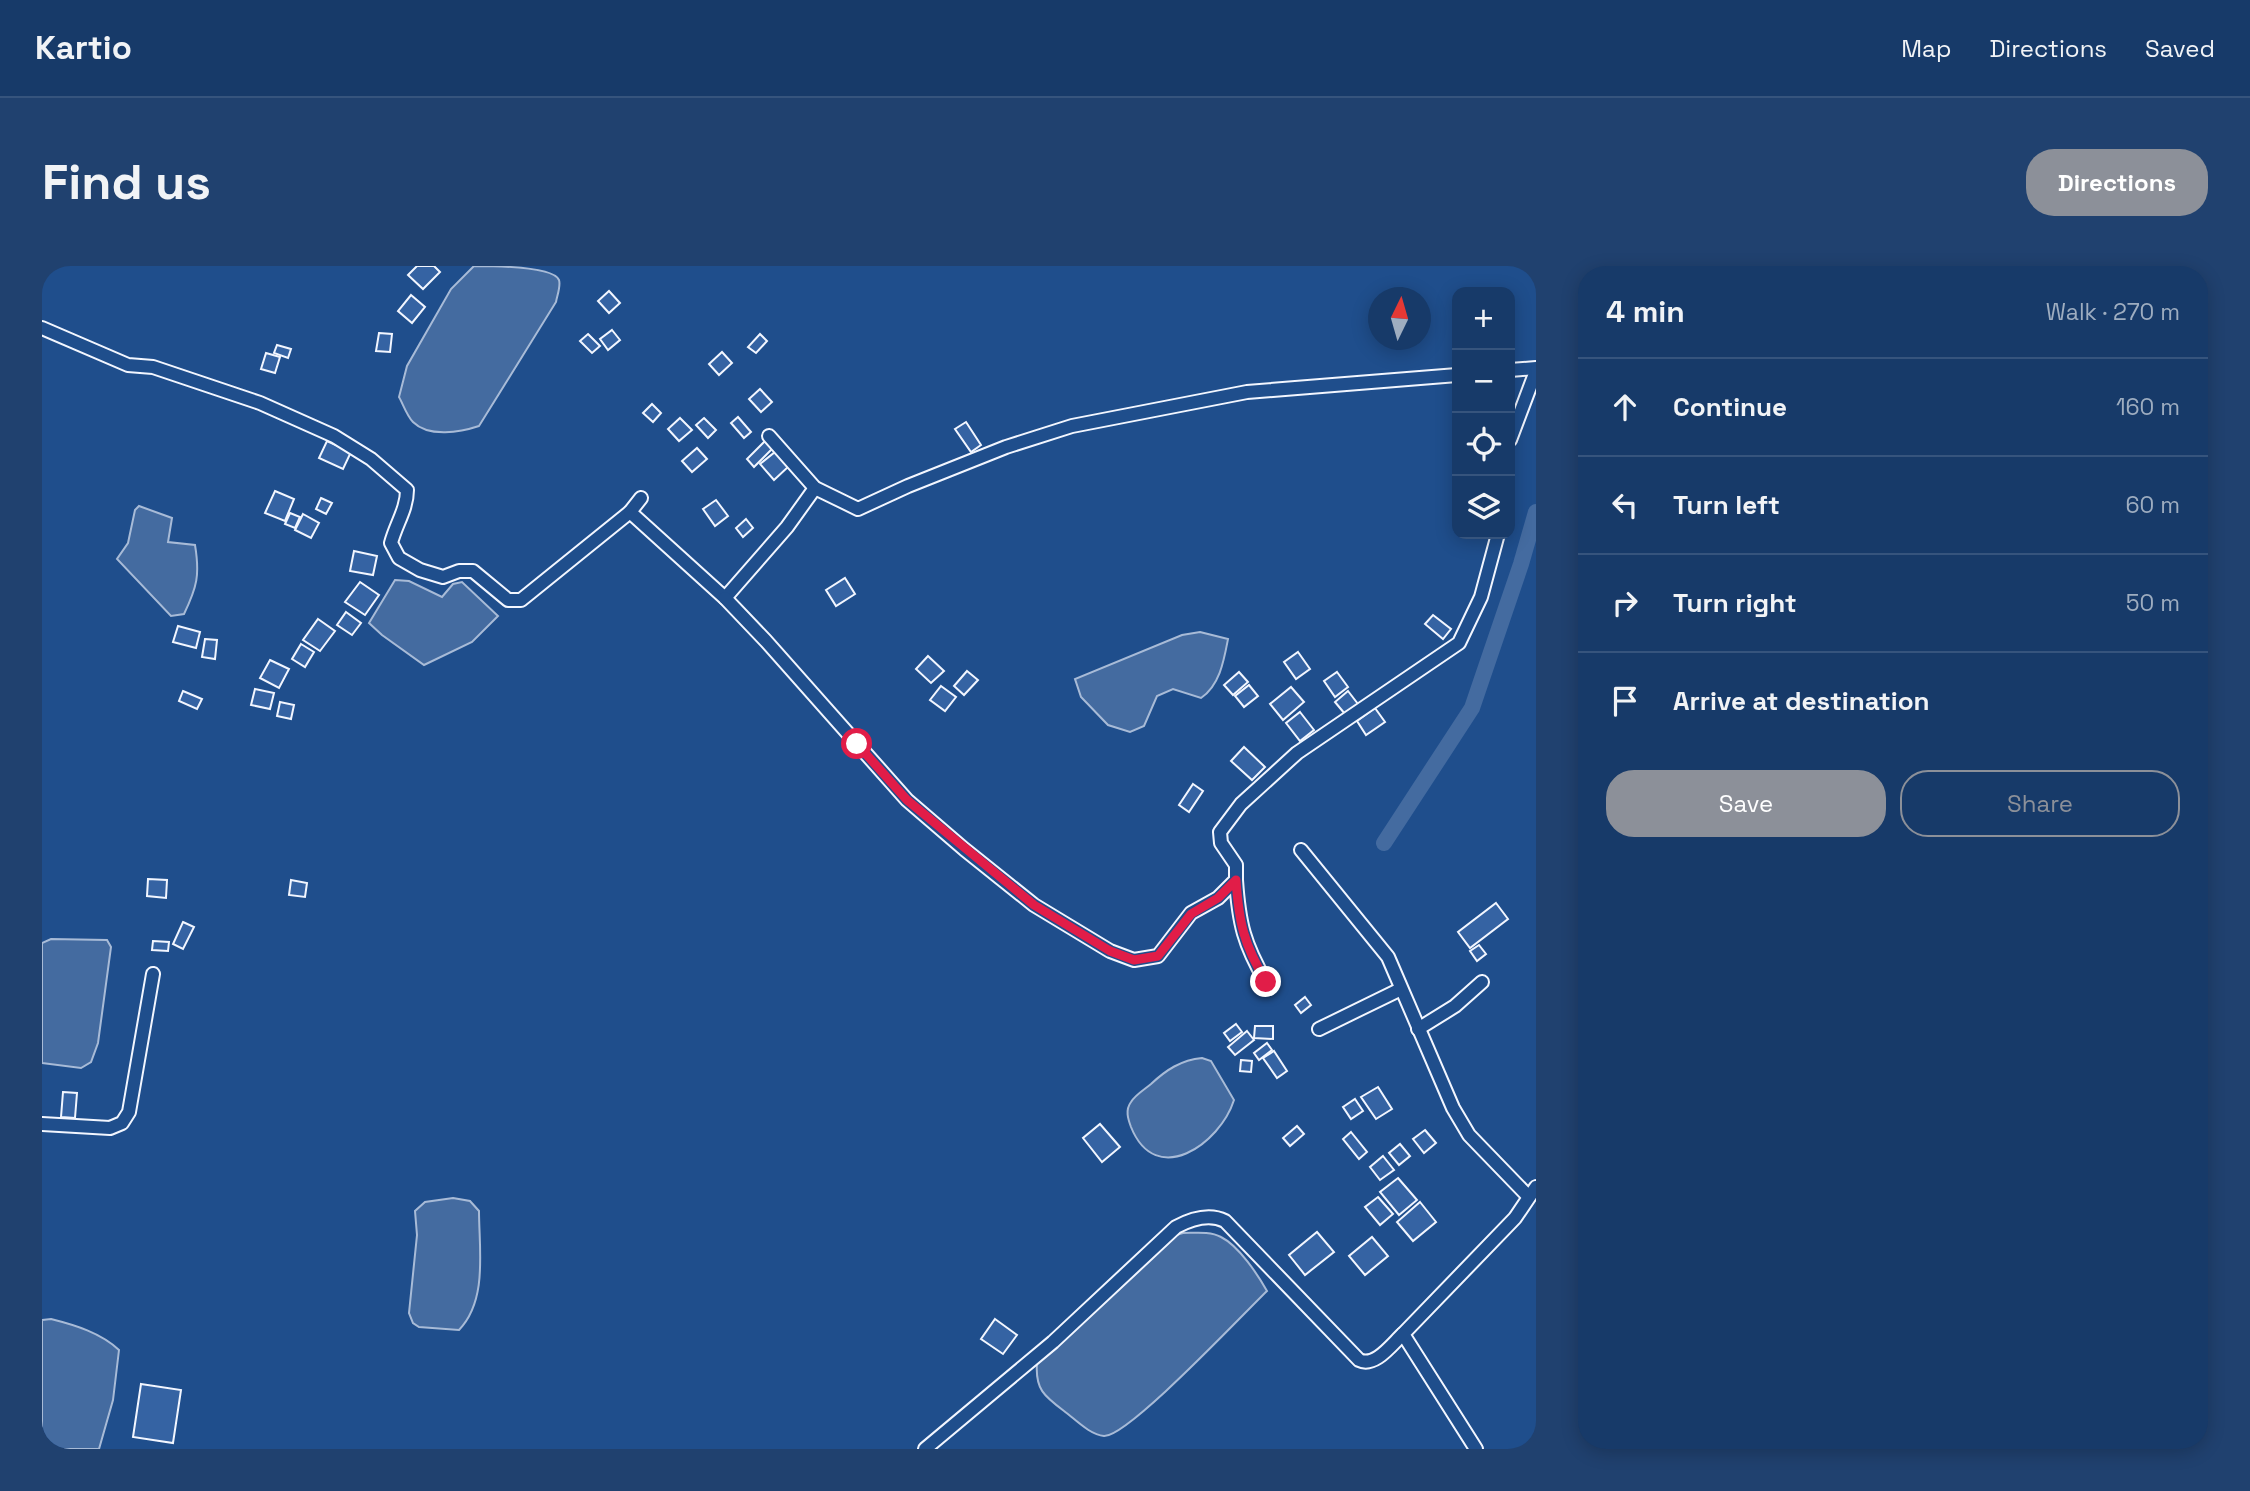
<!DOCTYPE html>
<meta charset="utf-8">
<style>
:root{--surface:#173a69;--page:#20416f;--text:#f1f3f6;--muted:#9eadc0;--line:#36547d;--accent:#8c9099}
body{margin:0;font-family:"Space Grotesk",sans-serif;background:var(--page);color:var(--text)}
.controls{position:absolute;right:21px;top:21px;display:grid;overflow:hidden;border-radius:14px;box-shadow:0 4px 18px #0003}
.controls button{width:63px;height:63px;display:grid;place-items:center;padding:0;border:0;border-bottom:2px solid var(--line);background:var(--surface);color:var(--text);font:35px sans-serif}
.compass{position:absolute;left:1326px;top:21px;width:63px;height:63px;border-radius:50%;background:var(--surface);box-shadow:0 4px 18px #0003;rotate:5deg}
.stop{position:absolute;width:21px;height:21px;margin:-16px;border:5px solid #e11d48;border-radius:50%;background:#fff}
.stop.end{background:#e11d48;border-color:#fff;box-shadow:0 2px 7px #0008}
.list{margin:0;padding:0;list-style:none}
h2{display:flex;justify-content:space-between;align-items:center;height:91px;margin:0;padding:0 28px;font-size:30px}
h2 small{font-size:23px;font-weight:400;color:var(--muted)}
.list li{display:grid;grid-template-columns:46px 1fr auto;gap:21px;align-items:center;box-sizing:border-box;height:98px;padding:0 28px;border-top:2px solid var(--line)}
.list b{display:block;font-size:26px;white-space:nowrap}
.list em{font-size:23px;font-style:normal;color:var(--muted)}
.actions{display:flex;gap:14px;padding:21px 28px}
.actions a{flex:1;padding:16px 0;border:2px solid var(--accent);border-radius:28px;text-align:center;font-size:24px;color:var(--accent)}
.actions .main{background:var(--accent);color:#fff}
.icon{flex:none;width:38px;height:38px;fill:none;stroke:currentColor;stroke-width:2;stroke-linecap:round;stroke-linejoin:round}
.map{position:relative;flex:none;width:1494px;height:1183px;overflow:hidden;border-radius:28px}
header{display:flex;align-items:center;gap:42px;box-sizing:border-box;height:98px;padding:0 35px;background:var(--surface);border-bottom:2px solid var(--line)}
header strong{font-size:33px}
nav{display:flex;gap:38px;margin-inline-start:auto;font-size:24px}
.intro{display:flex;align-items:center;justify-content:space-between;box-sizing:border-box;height:168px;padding:0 42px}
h1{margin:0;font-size:49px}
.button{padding:18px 32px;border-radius:28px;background:var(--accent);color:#fff;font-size:24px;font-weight:700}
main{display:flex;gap:42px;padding:0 42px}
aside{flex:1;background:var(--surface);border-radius:28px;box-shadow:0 4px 18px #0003}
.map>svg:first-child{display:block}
.water{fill:#446ba0;stroke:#a8bbd7;stroke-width:2}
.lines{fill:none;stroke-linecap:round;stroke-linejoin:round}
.canal{stroke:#446ba0;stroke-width:16}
.building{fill:#3563a3;stroke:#f2f6ff;stroke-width:2}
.minor-casing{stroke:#f2f6ff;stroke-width:16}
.minor{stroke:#1f4e8c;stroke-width:12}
.route{stroke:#e11d48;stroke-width:9}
</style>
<header>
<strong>Kartio</strong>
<nav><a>Map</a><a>Directions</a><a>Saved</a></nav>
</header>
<div class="intro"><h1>Find us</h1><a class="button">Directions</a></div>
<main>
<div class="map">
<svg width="1494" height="1183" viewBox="0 0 1494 1183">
<rect width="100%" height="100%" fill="#1f4e8c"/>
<g class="water">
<path d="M 432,0 C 451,0 511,0 517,14 C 519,20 515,30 514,36 L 437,160 C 419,166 387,172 371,156 C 365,150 361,138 357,131 L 365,100 L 409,23 Z"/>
<path d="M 97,240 L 130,252 L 126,276 L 153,279 C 158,309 155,321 142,348 L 129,350 L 75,293 L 86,277 L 93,244 Z"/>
<polygon points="353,314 367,315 400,331 411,318 420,316 456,350 430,376 382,399 340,369 327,357"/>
<path d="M 1158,366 L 1186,373 C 1182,394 1178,419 1159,432 L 1131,423 L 1115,430 L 1102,460 L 1088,466 L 1066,459 L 1039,431 L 1033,413 L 1140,369 Z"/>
<polygon points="9,673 65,674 69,681 56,777 49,796 39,802 0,797 0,677"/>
<path d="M 1160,792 L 1169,795 L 1192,834 C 1178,878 1114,923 1089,861 C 1086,853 1083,844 1089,836 C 1093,829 1103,823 1109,818 C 1124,804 1139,794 1160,792 Z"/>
<path d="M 411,932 L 428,935 L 437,945 C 437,983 446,1034 417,1064 L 377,1061 L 371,1057 L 367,1047 L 375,969 L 373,945 L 383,936 Z"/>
<path d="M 1141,967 C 1153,967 1168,965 1179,971 C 1197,980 1216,1009 1225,1025 C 1201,1048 1086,1171 1062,1170 C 1048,1169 1033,1153 1022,1145 C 1002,1130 993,1123 995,1097 L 1124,972 Z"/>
<path d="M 9,1053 C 33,1059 59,1067 77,1084 L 71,1134 L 57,1183 L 0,1183 L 0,1054 Z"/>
</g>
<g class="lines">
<polyline class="canal" points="1342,577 1430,442 1479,298 1494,246"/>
</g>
<g class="building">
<polygon points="375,0 392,0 398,6 381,23 366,9"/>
<polygon points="567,25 578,37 567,47 556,35"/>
<polygon points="369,29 383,41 370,57 356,45"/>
<polygon points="570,64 578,74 566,84 558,73"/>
<polygon points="337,67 350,68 348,86 334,85"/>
<polygon points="546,68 558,80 550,87 538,75"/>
<polygon points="718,68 725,75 714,87 706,81"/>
<polygon points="235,79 249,83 246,92 232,87"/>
<polygon points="680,86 690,97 677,109 667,98"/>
<polygon points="224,87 238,91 233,107 219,103"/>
<polygon points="718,123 730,136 719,146 707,133"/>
<polygon points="610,138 619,147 611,156 601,147"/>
<polygon points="696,151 709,166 702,172 689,157"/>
<polygon points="638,152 650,164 637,175 626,163"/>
<polygon points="662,152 674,164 666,172 654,159"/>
<polygon points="924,156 939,179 929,186 913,163"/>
<polygon points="285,175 309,186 301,203 277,192"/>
<polygon points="723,175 730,183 712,201 705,193"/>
<polygon points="655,182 665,193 650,206 640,195"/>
<polygon points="733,186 746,201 732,214 718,198"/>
<polygon points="233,225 252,233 243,255 223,247"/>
<polygon points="279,232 290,237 284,248 274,243"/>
<polygon points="674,234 686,250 673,260 661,243"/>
<polygon points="248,247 258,251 253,262 243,258"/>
<polygon points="261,248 277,257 269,272 253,264"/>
<polygon points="704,253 711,262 701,271 694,262"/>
<polygon points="312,285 335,290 331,309 308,305"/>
<polygon points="803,312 813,328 794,340 784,324"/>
<polygon points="318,316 337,329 323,349 303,336"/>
<polygon points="304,346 319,357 310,369 295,359"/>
<polygon points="1391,349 1409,363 1401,373 1383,358"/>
<polygon points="276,353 293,365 278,385 261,374"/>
<polygon points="136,360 158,366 154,382 131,376"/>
<polygon points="163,373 175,374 173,393 160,391"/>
<polygon points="259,378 272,386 263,401 250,393"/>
<polygon points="1256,386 1268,403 1254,413 1242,396"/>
<polygon points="886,390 902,405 889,417 874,403"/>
<polygon points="228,394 247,403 237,422 218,412"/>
<polygon points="925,405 936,414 922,429 912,420"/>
<polygon points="1197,406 1206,416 1191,429 1182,419"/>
<polygon points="1295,406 1306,421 1293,431 1282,415"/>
<polygon points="1207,419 1216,430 1202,441 1193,430"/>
<polygon points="899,420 914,431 903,445 888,434"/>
<polygon points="1249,421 1262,436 1241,454 1228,438"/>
<polygon points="213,423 232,427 228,443 209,439"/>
<polygon points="141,425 160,433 155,443 137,435"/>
<polygon points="1306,425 1316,438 1303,448 1293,436"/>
<polygon points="238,436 252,439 249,453 235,450"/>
<polygon points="1333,442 1343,456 1324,469 1315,455"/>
<polygon points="1258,446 1272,464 1258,475 1244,457"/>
<polygon points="1202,481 1223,501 1210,514 1189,495"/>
<polygon points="1151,518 1161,525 1147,546 1137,539"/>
<polygon points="106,613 125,614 124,632 105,630"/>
<polygon points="249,614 265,617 263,631 247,629"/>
<polygon points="1454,637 1466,653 1428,682 1416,666"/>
<polygon points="141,656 152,661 141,683 131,678"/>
<polygon points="111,675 127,676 126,685 110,684"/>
<polygon points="1437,679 1444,688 1435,695 1428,685"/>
<polygon points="1263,731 1269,739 1259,747 1253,739"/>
<polygon points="1194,758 1200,766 1188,775 1182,767"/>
<polygon points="1213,760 1231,760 1231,773 1212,772"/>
<polygon points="1205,765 1212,774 1193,789 1186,781"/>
<polygon points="1225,777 1230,784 1217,794 1212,787"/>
<polygon points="1232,785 1245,805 1235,812 1221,792"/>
<polygon points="1199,794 1210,795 1209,806 1198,805"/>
<polygon points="1336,821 1350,843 1334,853 1319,831"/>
<polygon points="21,826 35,827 33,852 19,851"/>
<polygon points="1313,833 1321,845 1309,853 1301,841"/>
<polygon points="1058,858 1078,881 1060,896 1041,872"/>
<polygon points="1255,860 1262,868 1248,880 1241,872"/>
<polygon points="1383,864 1394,877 1382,887 1371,873"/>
<polygon points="1309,866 1325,886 1317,893 1301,873"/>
<polygon points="1358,878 1368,890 1357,899 1347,887"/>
<polygon points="1341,890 1352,904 1338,914 1328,901"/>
<polygon points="1356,912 1375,934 1357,949 1338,926"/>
<polygon points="1336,931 1351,948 1338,959 1323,941"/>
<polygon points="1378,936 1394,956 1371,975 1355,956"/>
<polygon points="1275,966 1292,986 1263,1009 1247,989"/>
<polygon points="1330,971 1346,990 1323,1009 1307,990"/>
<polygon points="953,1053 975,1069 961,1088 939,1073"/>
<polygon points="99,1118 139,1124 131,1177 91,1171"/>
</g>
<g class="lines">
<defs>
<g id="minor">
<path d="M 0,62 L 86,99 L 111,101 L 218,137 L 292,170 L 329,193 L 365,224 C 365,243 354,258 349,277 L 357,292 L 378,304 L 401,311 L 417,305 L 431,305 L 466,334 L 479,334 L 588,246"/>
<polyline points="1468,104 1494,102"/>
<polyline points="727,170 773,222 816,243 866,220 964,181 1030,160 1205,126 1415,109"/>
<polyline points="1468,174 1494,105"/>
<polyline points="599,232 588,246 683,332 745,261 773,222"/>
<polyline points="683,332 724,375 865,534 922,583 992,639 1068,685 1092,694 1116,690 1149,647 1176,632 1194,614 1194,599 1179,577 1178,566 1199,538 1255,487 1417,377 1439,331 1456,268"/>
<polyline points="1259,584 1346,691 1411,842 1427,869 1486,930"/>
<path d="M 1194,614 C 1197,658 1202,678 1224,716"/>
<polyline points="1277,763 1359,723"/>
<polyline points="1376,763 1413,740 1440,716"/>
<polyline points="0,858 68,862 80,857 87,846 111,708"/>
<path d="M 883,1183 L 1011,1076 L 1134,961 C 1149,953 1167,947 1183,955 L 1317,1094 C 1333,1102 1350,1078 1361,1068"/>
<polyline points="1434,1183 1361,1068 1473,952 1494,921"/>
</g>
</defs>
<use href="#minor" class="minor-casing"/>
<use href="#minor" class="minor"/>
</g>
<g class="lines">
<path class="route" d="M 815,478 L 865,534 L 992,639 L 1068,685 L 1092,694 L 1116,690 L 1149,648 L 1176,632 L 1194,614 C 1197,658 1202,678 1224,716"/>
</g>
</svg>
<div class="controls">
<button>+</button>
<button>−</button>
<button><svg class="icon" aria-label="locate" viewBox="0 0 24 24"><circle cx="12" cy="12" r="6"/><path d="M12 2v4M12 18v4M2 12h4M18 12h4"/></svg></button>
<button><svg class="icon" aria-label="layers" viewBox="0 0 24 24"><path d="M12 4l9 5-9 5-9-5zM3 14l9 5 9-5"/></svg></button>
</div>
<svg class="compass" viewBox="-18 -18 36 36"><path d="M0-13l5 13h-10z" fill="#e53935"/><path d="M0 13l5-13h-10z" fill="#9eadc0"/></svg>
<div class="stop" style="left:815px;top:478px"></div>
<div class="stop end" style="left:1224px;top:716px"></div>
</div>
<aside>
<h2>4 min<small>Walk · 270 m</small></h2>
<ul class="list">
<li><svg class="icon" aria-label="ahead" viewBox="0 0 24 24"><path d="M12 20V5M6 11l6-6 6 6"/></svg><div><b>Continue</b></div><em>160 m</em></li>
<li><svg class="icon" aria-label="left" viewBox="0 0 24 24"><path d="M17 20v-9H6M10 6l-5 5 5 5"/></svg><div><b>Turn left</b></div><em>60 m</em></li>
<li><svg class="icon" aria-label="right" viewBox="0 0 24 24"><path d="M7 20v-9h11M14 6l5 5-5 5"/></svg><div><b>Turn right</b></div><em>50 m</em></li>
<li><svg class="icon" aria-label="arrive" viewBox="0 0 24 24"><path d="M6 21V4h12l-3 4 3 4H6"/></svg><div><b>Arrive at destination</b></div></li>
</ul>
<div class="actions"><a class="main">Save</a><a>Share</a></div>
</aside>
</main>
